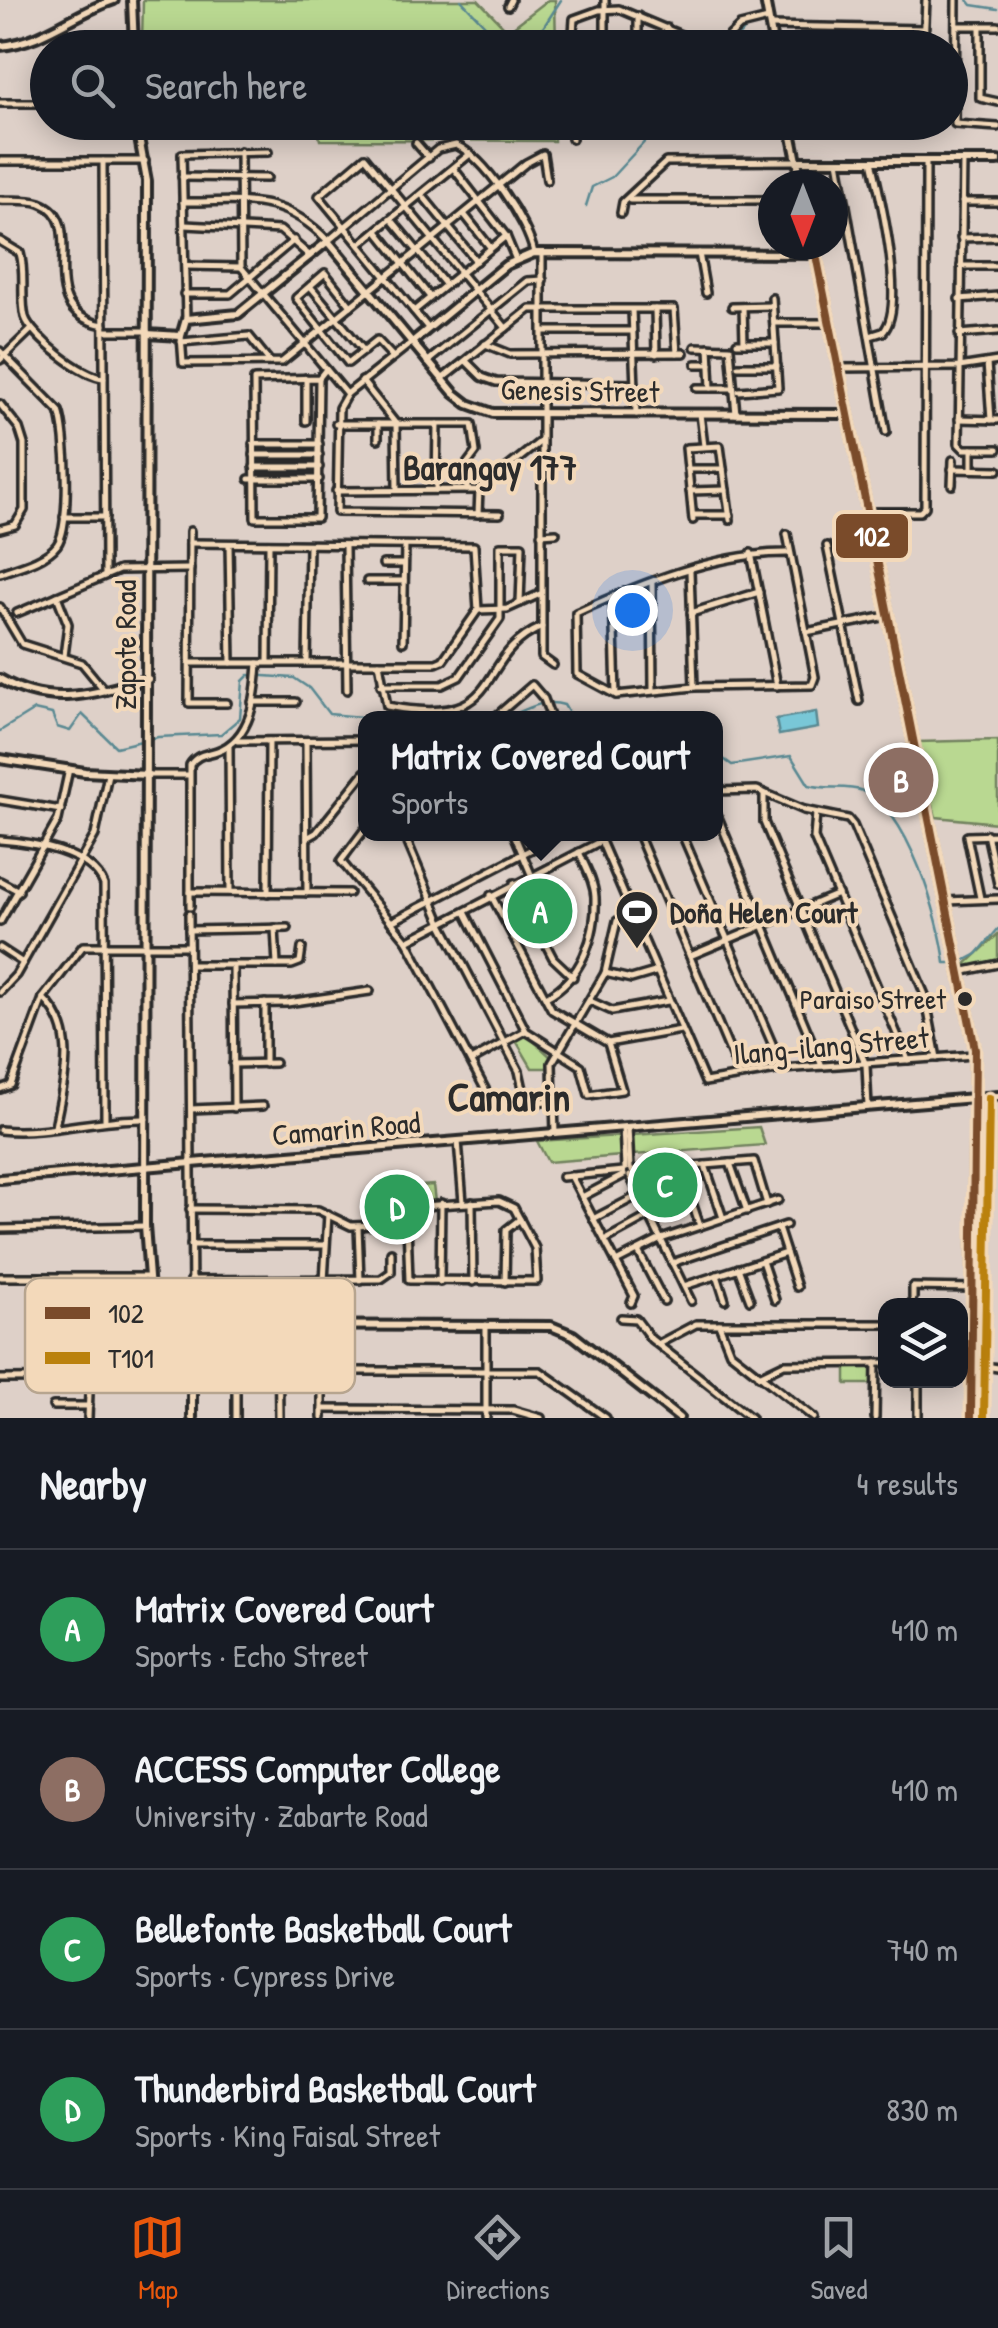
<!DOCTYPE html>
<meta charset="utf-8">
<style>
:root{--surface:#171b24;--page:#20242c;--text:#f1f3f6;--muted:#9ea1a6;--line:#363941;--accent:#ea580c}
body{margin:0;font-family:"Patrick Hand",sans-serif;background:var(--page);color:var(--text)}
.controls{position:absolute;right:30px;bottom:30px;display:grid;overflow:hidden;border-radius:20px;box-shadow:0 5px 25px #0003}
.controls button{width:90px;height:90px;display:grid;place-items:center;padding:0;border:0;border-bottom:2px solid var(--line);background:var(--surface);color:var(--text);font:50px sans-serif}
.compass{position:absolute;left:758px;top:170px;width:90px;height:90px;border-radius:50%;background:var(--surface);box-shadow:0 5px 25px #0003;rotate:180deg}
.you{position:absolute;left:632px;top:610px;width:35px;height:35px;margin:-25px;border:8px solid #fff;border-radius:50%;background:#1a73e8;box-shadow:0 0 0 15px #1a73e833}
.badge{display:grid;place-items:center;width:65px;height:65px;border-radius:50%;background:var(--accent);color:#fff;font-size:32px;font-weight:700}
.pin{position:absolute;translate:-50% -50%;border:5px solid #fff;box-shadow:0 2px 10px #0006}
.popup{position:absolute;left:358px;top:711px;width:365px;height:130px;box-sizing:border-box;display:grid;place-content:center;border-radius:20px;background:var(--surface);filter:drop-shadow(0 2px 8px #0005);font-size:32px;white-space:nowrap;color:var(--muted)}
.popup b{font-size:38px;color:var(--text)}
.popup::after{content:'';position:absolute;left:50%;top:100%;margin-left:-20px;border:20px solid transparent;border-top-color:var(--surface)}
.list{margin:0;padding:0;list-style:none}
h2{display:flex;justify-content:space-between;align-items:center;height:130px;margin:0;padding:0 40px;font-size:42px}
h2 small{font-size:32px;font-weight:400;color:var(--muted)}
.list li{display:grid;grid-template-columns:65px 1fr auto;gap:30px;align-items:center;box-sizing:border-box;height:160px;padding:0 40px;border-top:2px solid var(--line)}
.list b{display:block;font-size:38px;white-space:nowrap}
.list p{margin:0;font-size:32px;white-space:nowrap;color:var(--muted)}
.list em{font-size:32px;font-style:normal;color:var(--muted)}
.icon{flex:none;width:55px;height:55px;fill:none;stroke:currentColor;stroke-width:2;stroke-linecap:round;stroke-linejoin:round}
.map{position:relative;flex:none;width:998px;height:1418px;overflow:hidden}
.search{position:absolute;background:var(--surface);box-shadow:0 5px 25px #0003;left:30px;right:30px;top:30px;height:110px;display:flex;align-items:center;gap:25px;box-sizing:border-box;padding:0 35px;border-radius:55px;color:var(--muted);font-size:38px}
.sheet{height:770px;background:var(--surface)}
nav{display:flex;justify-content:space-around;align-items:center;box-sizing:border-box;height:140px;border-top:2px solid var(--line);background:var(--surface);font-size:28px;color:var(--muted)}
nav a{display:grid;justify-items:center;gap:5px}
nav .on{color:var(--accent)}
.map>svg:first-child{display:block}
.green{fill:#b9d891;stroke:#72825e;stroke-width:2.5}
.water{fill:#79c7d7;stroke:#5a8992;stroke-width:2.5}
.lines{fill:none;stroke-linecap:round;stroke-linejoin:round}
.stream{stroke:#5a8992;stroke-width:2.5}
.street-casing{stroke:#2b2b2b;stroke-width:12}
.secondary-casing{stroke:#2b2b2b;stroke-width:14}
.street{stroke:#f3d9ba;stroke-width:5}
.secondary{stroke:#f3d9ba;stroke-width:6}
.bus-1-casing{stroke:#f3d9ba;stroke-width:15}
.bus-2-casing{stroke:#f3d9ba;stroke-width:15}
.bus-1{stroke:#7a4b2a;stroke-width:8}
.bus-2{stroke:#ba810d;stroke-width:8}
.bus-dot{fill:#2b2b2b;stroke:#f3d9ba;stroke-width:4}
.labels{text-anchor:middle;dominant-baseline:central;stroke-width:8;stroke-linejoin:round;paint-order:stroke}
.bus-label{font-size:28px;fill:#2b2b2b;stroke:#f3d9ba;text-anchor:end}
.street-label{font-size:30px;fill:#2b2b2b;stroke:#f3d9ba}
.poi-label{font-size:30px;font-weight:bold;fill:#2b2b2b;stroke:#f3d9ba;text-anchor:start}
.quarter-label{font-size:35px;font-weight:bold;fill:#2b2b2b;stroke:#f3d9ba}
.district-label{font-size:40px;font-weight:bold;fill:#2b2b2b;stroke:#f3d9ba}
.key{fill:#f3d9ba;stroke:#b7a58f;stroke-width:2.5}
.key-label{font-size:28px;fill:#2b2b2b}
.line-badge{stroke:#f3d9ba;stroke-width:4}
.badge-label{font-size:28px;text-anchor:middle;font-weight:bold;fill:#fff}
</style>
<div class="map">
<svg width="998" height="1418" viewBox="0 0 998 1418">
<rect width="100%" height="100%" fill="#ded0c8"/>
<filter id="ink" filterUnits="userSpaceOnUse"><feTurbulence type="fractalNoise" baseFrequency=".01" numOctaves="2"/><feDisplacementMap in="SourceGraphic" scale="20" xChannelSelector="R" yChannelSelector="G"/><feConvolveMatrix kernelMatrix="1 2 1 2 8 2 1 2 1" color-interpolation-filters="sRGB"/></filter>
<g filter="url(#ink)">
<g class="green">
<polygon points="143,0 478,0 508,31 548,0 555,0 556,47 142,44"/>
<polygon points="316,123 554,123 554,141 320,140"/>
<polygon points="998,740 998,823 936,817 917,742"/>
<polygon points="541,896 552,918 538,925 527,903"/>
<polygon points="998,934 998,966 966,972 964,966"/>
<polygon points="525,1033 552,1058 550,1068 532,1068 515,1039"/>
<polygon points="759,1127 765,1145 634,1155 632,1135"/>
<polygon points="620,1136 621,1156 548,1162 537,1141"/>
<polygon points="668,1170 676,1194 647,1204 634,1177 636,1173"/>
<polygon points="433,1185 435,1202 423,1203 407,1223 375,1219 379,1189"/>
<rect x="846" y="1366" width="29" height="18"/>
</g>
<polygon class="water" points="816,712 818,728 779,735 776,719"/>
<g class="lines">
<g class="stream">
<polyline points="461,0 507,48"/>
<polyline points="968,0 972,5 998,9"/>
<polyline points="530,48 561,0"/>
<polyline points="728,48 746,28"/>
<polyline points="586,206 592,187 612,177 663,122"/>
<polyline points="379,718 387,718"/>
<path d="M 506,718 C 525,710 543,698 564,705 L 572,718"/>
<polyline points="634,718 660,712 674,718"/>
<polyline points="0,731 34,710 52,714 57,727 70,731 82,714 116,747 158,737 221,734 240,718 243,681 249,675 294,678 309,688 329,714 373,718"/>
<path d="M 715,753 L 732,765 L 791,756 L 809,785 C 826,790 847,785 863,791 C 908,809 940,919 945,963 L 954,963"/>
<polyline points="962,962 977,954 998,929"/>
</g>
<defs>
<g id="street">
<polyline points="605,0 605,48"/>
<polyline points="956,0 955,124 998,127"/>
<polyline points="508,6 511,0"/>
<polyline points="770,26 924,29"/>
<polyline points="957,26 998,26"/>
<polyline points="980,26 980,98 998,102"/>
<polyline points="667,28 667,48"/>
<polyline points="924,45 926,0"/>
<polyline points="572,48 574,19 599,10 619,9 693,40 699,48"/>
<polyline points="638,48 638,16"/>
<polyline points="717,48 740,26 768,19"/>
<polyline points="0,103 48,103"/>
<polyline points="572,122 572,139"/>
<polyline points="416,143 429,158"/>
<polyline points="240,151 241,267 347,394"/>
<polyline points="0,161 145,161"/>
<polyline points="103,161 105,575"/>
<polyline points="838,161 886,432"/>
<polyline points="963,161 959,444 964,449 998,449"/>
<polyline points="454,169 506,236 516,260"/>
<polyline points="182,177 267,178"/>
<polyline points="422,195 476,261"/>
<path d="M 0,200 C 13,201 28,199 40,203 C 93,222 26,311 104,325"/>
<polyline points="630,200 773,200"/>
<path d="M 183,202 C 244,202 282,193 328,241 L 438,149 L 456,145 C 485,158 528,222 534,253"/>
<polyline points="962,202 998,202"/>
<polyline points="621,213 623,202 666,162 797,161"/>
<polyline points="464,214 490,247"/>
<polyline points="391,219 445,284"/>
<polyline points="185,225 280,230 310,256"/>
<polyline points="377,231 430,297"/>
<polyline points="961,238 998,237"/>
<path d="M 0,241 L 20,253 C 26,274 20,296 25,317 C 31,336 84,378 104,378"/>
<polyline points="360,244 470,154"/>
<polyline points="542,253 542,657 553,665"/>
<polyline points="699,253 706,293"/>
<polyline points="185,266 241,267"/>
<polyline points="961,266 998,266"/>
<polyline points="310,286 364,351"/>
<polyline points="184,294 230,294 294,240"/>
<polyline points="959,299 998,296"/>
<polyline points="351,306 325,273 296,298 348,363 377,340 393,357"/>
<polyline points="732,307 772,306"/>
<polyline points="743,307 744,343"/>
<polyline points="655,309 656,354"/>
<polyline points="632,310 636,414"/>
<polyline points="414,311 506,236"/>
<polyline points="186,319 182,154 268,152"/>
<polyline points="774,323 829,323"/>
<polyline points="428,328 319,196 365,157 506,328"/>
<polyline points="105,331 147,331"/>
<polyline points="543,331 632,331"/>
<polyline points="959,334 998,331"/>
<polyline points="181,336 183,363 282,362 526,163 543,154 547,180"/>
<path d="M 870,336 L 883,332 C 907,307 880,195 872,161"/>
<polyline points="181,342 249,336 270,362"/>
<polyline points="411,343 347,394 339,408 337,512 500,514"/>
<polyline points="737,343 775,343"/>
<polyline points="485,344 510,354 684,353"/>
<polyline points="695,347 730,348 736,414"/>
<polyline points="709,347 711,388"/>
<path d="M 0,351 L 59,411 C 67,432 71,527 57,545 C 46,560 17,567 0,573"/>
<polyline points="0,360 32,329"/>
<polyline points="466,361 482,377 496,382 635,384"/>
<polyline points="427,362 527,281 543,280"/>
<polyline points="987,363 991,420"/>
<polyline points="696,364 710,364"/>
<polyline points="738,366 777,366"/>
<polyline points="838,368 959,367 998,361"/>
<polyline points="319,378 254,380 255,518 317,518 319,378 326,369"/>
<polyline points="442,379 530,309 674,309 677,353"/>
<polyline points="362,381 396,424 397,490"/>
<polyline points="697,388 733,388"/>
<polyline points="739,391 778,388 772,298"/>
<polyline points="0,404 19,428 24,444 24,510 15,525 0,529"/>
<polyline points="700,414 704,446"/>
<polyline points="959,419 998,420"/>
<polyline points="306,421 306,378"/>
<polyline points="336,424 472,424 476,452 467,464 467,490"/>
<polyline points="378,424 378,439"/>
<polyline points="253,444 319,444"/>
<polyline points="254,455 319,455"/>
<polyline points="254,467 319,467"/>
<polyline points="688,469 723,469"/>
<polyline points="952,469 998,470"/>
<polyline points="972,469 972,449"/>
<polyline points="249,479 319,479"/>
<polyline points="952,485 953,460"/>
<polyline points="436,490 437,424"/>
<polyline points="336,491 479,490 541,441"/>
<polyline points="690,491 726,490"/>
<polyline points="867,512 920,512 925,507 926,161"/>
<polyline points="478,514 479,490"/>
<polyline points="693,515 730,515"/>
<polyline points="64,517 105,517"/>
<polyline points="693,520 686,448 720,446 730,520"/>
<polyline points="190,531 189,703 227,703"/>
<polyline points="541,534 556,533"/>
<path d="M 787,534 L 815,677 L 812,685 L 694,687 L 616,695 L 577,674 L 576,613 C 641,583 719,552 790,553"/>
<polyline points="190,543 474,546 478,610"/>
<polyline points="229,544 231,663"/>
<polyline points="345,546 347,690"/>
<polyline points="827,546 859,701"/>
<polyline points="751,553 777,686"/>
<polyline points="383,564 404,564"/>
<polyline points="690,571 694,687"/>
<polyline points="367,581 404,581"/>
<polyline points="652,583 653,690"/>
<polyline points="57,596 68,624 64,656"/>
<polyline points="613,596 616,695"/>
<polyline points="0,607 22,644 82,663 105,691"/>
<polyline points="478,610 507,609 540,594"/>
<polyline points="17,613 119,570 190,569"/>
<polyline points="691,613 759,592"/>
<polyline points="806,632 887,616"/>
<polyline points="403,642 405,546"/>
<polyline points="268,661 269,544"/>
<polyline points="307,662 309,545"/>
<polyline points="190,663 436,663 443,660 478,610"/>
<path d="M 379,663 L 387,706 C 511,730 471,657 542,627"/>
<polyline points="381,685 442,685 459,677 500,619 500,546 522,546 520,603"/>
<polyline points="252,702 296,702"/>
<polyline points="494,718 532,685 544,699 551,718"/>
<polyline points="237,741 365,740"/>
<polyline points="306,741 307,893"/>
<polyline points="229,746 230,892"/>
<polyline points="148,775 189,775"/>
<polyline points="715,791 757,790 804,810 848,819 853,825 925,995 937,1058"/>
<polyline points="764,793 764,822 866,1065 868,1107"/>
<polyline points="0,800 61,810"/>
<polyline points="715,810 822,1066"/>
<polyline points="816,813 814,838 908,1060"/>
<polyline points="365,829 341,861 407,941 493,1104 551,1101"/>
<polyline points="404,834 442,924 519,1071 526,1103"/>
<polyline points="514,834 531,874"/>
<polyline points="598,834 705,1082 783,1069 974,1055"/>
<polyline points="638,834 740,1075"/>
<polyline points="682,834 783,1069"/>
<polyline points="987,834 998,884"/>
<polyline points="307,838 316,833 365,772"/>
<path d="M 0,840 C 31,842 92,852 104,885 L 105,1119"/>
<polyline points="0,881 19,891"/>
<polyline points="514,883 553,958 573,977"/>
<polyline points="190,892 349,893"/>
<polyline points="268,893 269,741"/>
<polyline points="491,895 552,1010 608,1043 681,1030"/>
<polyline points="980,898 967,836 998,835"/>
<polyline points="946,901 998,899"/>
<path d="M 190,907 L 190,765 C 197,754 206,755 217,751 C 252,739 256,695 258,663"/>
<polyline points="465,912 526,1031 581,1066 589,1095 622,1090 608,1043"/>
<polyline points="189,914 192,1297"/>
<polyline points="0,922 58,820 69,769"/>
<polyline points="391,922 561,834"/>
<polyline points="275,928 277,965"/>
<polyline points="189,930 288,928"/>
<polyline points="407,941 601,841"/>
<polyline points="0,948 23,963"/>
<polyline points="690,956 838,894"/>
<polyline points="190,965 292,965 300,962 302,948"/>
<polyline points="233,966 234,1108"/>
<polyline points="960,972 998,964"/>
<polyline points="605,973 631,979 655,972"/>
<polyline points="0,992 16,975 95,835 108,774"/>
<path d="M 546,997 C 581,979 597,936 595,897 C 594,881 585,866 579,852"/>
<path d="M 43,998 C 80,1032 63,1083 55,1127"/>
<polyline points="590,1001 612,1011 668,1001"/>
<polyline points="265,1003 265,1064"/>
<polyline points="233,1004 287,1003 370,991"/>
<polyline points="471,1061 525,1031"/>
<polyline points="233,1064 275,1063"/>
<polyline points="0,1089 11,1085 43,998 83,946 189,946"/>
<polyline points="554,1101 555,1133"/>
<polyline points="553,1104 552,1063 605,973 617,921 632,913"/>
<polyline points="191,1109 263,1106"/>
<polyline points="628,1127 630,1168"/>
<polyline points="623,1128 625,1168"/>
<path d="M 0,1130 C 48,1135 96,1118 146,1119"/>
<polyline points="458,1141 463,1202"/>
<polyline points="730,1163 747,1211"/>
<polyline points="705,1165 723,1218"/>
<polyline points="680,1167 700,1226"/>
<polyline points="632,1171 754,1161 767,1204"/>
<polyline points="571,1176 634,1296 631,1303"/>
<polyline points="630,1176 691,1301"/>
<polyline points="562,1177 623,1171"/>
<polyline points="582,1197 624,1175"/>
<polygon points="499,1201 514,1208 535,1248 537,1281 409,1280 407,1224 422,1206"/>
<polyline points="472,1202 473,1282"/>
<polyline points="190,1209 318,1210 351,1226 407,1224"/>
<polyline points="593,1219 639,1195"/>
<polyline points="358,1226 360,1280"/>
<polyline points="778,1228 797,1287"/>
<polyline points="0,1229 145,1226"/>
<polyline points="605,1240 649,1216 692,1202"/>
<polyline points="191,1245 323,1245"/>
<polyline points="638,1251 664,1301"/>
<polyline points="762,1261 775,1300"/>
<polyline points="616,1262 661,1239 778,1200"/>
<polyline points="672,1263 786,1225"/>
<polyline points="738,1268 750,1300"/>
<polyline points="717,1275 725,1300"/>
<polyline points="0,1277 147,1277"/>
<polyline points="191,1280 381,1279 391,1272 391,1252"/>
<polyline points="324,1281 328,1214"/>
<polyline points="440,1282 441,1203"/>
<polyline points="505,1282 506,1230 520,1219"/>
<polyline points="684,1286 786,1253"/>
<polyline points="913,1298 913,1287 974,1288"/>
<polyline points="621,1318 636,1319 651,1339 751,1418"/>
<polyline points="322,1324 322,1418"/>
<polyline points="719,1324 730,1352 814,1418"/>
<polyline points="236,1325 236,1418"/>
<polyline points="278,1325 279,1418"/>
<polyline points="486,1325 486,1418"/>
<polyline points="658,1344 696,1324 886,1324"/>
<polyline points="960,1362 998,1368"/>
<polyline points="322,1371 540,1371 606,1418"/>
<polyline points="759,1376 784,1364 886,1363"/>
<polyline points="0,1379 160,1378"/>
<polyline points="918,1380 918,1418"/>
<polyline points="53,1406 89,1406"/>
<polyline points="322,1409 513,1410 541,1418"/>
<polyline points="88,1418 92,1320"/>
<polyline points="875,1418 876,1363"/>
</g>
<g id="secondary">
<polyline points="132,0 134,48"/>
<polyline points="765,0 774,48"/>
<path d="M 0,46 C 44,42 74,13 114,0"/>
<polyline points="136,122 147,181 145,1226 152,1316 171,1325 551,1326 573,1335 679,1418"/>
<polyline points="789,122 802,185"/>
<polyline points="797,161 998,161"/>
<polyline points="814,245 975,1049 971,1418"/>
<polyline points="147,334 181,336 186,319 238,314 328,241 454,393 468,404 493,413 847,414"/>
<polyline points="411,343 506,265 534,253 815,254"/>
<path d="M 0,679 C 52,709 94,693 148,679"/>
<polyline points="0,759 85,772 148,775"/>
<polyline points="0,1179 998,1096"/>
<polyline points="192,1418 192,1325"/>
</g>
</defs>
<use href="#street" class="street-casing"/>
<use href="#secondary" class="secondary-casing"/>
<use href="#street" class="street"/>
<use href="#secondary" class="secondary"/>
<defs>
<polyline id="bus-1" points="814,245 975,1049 971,1418"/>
<polyline id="bus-2" points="984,1418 989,1098"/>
</defs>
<use href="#bus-1" class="bus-1-casing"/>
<use href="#bus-2" class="bus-2-casing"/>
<use href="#bus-1" class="bus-1"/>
<use href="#bus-2" class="bus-2"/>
</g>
</g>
<defs>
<symbol id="stadium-pin" viewBox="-11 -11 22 30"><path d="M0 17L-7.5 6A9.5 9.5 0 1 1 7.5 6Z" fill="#2b2b2b" stroke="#f3d9ba"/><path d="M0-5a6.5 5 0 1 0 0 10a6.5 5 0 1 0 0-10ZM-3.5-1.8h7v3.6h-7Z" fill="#fff"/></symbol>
</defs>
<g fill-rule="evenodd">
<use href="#stadium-pin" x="612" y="887" width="50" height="68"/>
</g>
<circle class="bus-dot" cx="965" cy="999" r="9"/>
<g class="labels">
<g class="bus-label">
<text x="946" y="999">Paraiso Street</text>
</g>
<g class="street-label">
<text transform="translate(580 390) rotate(1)">Genesis Street</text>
<text transform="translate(125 645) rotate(-90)">Zapote Road</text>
<text transform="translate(831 1045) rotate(-5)">Ilang-ilang Street</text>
<text transform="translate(346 1128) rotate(-5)">Camarin Road</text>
</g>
<g class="poi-label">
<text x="670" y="912">Doña Helen Court</text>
</g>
<g class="quarter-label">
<text x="490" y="467">Barangay 177</text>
</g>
<g class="district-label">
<text x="509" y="1096">Camarin</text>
</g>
</g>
<rect x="25" y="1278" width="330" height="115" rx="15" class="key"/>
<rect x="45" y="1307" width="45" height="12" fill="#7a4b2a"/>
<rect x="45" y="1352" width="45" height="12" fill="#ba810d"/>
<g class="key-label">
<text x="108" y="1323">102</text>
<text x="108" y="1368">T101</text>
</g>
<rect class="line-badge" x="834" y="512" width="76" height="48" rx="10" fill="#7a4b2a"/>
<g class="badge-label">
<text x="872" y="546">102</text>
</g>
</svg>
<div class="controls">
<button><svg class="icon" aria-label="layers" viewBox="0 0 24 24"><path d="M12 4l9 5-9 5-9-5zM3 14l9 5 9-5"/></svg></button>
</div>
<svg class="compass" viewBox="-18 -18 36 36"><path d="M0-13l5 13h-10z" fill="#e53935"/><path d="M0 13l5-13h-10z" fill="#9ea1a6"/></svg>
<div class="you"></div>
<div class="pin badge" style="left:540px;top:911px;background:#2e9e5b">A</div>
<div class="popup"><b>Matrix Covered Court</b>Sports</div>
<div class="pin badge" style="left:901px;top:780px;background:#8d6e63">B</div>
<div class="pin badge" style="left:665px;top:1185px;background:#2e9e5b">C</div>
<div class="pin badge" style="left:397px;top:1207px;background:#2e9e5b">D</div>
<div class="search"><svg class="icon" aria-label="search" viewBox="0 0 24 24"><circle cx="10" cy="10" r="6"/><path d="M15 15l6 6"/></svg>Search here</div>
</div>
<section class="sheet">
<h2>Nearby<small>4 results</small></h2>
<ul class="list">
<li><span class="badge" style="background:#2e9e5b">A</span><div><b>Matrix Covered Court</b><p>Sports · Echo Street</p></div><em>410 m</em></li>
<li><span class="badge" style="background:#8d6e63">B</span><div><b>ACCESS Computer College</b><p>University · Zabarte Road</p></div><em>410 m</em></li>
<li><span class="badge" style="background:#2e9e5b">C</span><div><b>Bellefonte Basketball Court</b><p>Sports · Cypress Drive</p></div><em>740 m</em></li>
<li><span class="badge" style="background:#2e9e5b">D</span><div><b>Thunderbird Basketball Court</b><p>Sports · King Faisal Street</p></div><em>830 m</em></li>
</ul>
</section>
<nav>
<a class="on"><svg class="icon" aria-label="map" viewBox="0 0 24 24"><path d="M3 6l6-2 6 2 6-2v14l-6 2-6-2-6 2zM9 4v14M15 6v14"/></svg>Map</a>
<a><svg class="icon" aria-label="directions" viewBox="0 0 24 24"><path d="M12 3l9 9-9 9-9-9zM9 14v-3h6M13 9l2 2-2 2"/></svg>Directions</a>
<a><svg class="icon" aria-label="saved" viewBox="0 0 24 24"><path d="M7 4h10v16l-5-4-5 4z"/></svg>Saved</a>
</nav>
